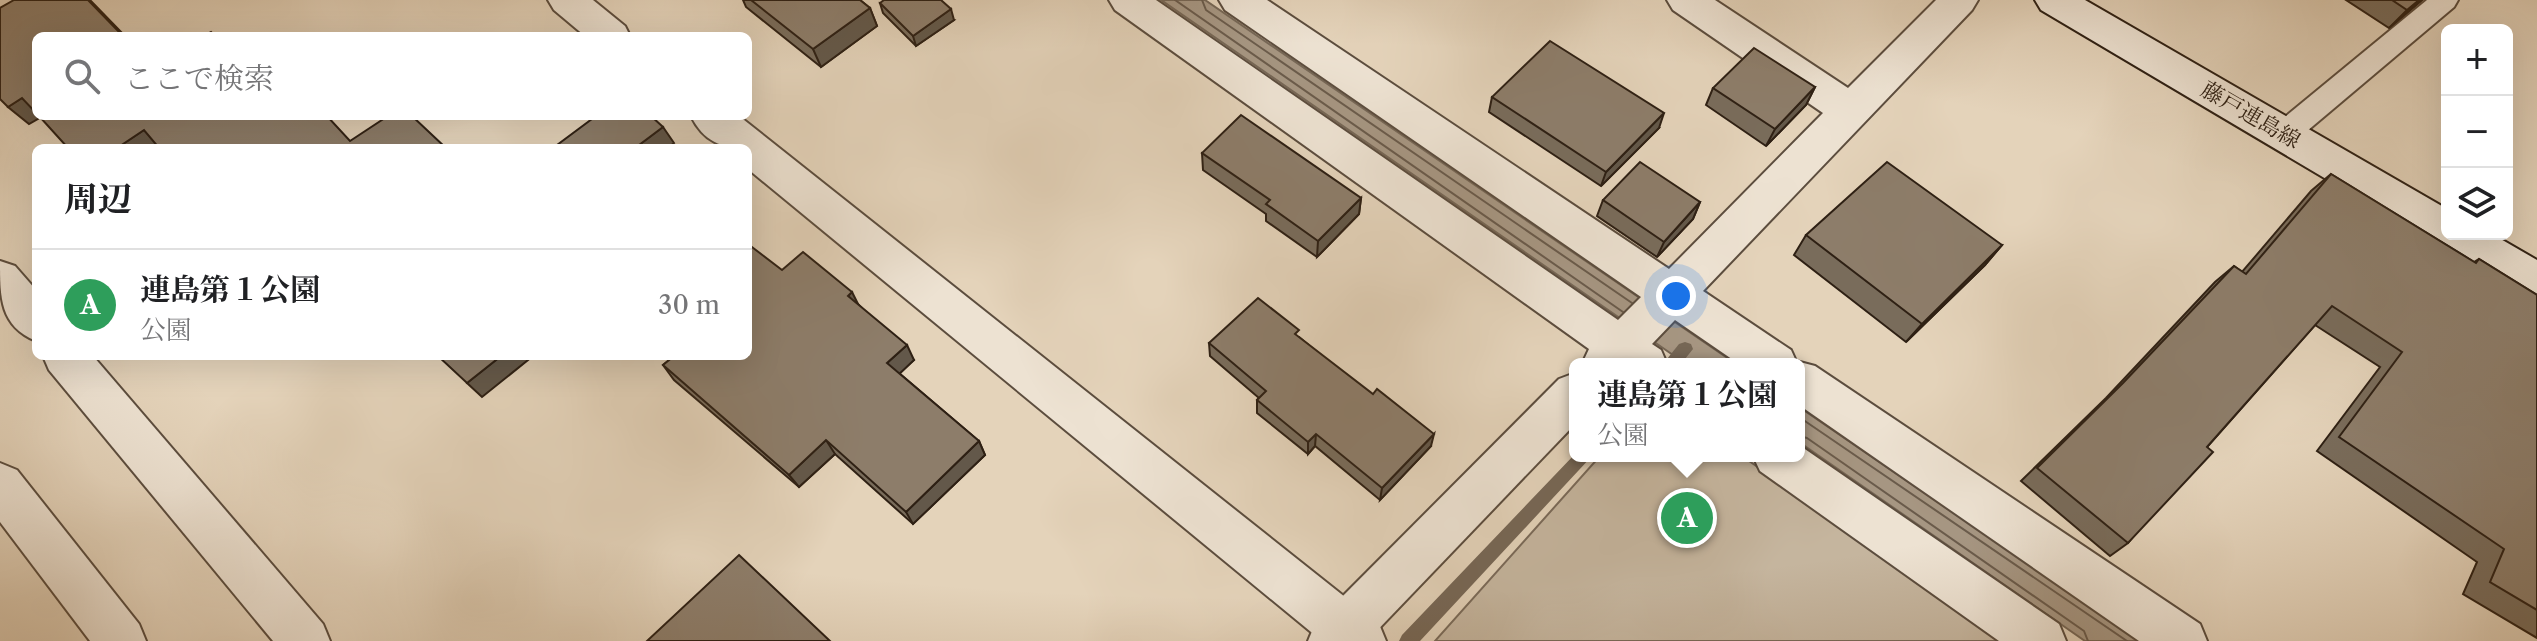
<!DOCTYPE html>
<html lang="ja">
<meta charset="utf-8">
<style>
:root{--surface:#fff;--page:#f2f2f2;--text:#202124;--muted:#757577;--line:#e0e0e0;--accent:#8f2418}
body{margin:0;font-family:"Libre Caslon Text","Noto Serif JP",serif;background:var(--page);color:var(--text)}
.controls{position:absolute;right:24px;top:24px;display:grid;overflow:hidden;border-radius:12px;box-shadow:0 8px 32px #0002}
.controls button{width:72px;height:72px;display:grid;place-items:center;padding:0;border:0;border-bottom:2px solid var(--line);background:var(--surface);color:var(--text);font:40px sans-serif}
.you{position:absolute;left:1676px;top:296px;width:28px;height:28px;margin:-20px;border:6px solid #fff;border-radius:50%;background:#1a73e8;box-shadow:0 0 0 12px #1a73e833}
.badge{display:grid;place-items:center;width:52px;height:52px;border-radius:50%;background:var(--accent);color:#fff;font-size:26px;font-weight:700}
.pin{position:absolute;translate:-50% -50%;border:4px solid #fff;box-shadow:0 2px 8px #0006}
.popup{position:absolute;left:1569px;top:358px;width:236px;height:104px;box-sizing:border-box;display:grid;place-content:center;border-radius:12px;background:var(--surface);filter:drop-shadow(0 2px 6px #0005);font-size:26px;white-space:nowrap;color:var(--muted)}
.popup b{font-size:30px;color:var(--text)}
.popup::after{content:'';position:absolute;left:50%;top:100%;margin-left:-16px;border:16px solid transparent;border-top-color:var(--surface)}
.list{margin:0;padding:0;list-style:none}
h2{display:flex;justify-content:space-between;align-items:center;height:104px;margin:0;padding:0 32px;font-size:34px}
h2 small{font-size:26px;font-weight:400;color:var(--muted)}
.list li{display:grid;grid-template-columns:52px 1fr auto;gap:24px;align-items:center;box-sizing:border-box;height:112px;padding:0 32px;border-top:2px solid var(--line)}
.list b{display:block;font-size:30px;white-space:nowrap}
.list p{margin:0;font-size:26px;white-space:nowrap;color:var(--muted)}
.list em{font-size:26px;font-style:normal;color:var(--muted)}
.icon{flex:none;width:44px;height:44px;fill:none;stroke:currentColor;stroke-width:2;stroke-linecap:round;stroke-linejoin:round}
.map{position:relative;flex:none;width:2537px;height:641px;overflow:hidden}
.search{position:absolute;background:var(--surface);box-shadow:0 8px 32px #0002;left:32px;top:32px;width:720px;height:88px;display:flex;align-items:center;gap:20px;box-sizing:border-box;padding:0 28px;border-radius:12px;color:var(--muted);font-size:30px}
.panel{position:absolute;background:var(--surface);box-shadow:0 8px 32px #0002;left:32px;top:144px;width:720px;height:216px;border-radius:12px}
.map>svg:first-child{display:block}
.green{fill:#c5b59e;stroke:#7a6a59;stroke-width:2}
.water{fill:#a69682;stroke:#766756;stroke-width:2}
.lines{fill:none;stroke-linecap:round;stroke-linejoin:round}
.shore{stroke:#6a5b4b;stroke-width:2}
.stream{fill:#766756;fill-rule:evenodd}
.service-casing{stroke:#5c4d3e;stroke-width:4}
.minor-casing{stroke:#5c4d3e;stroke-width:4}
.tertiary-casing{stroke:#5c4d3e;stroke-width:4}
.secondary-casing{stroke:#2e2014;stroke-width:4}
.service{fill:#ede2d2;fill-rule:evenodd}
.minor{fill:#ede2d2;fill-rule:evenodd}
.tertiary{fill:#ede2d2;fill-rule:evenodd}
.secondary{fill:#ede2d2;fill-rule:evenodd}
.wall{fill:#796c5b;stroke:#2e2014;stroke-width:2}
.shaded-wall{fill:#63584a;stroke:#2e2014;stroke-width:2}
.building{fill:#8d7d6a;stroke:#2e2014;stroke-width:2}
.labels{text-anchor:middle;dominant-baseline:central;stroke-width:7;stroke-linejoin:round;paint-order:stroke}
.street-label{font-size:22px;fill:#2e2014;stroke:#ede2d2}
</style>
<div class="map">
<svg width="2537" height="641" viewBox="0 0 2537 641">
<rect width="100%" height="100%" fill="#e4d3ba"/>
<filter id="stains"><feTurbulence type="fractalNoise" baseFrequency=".0025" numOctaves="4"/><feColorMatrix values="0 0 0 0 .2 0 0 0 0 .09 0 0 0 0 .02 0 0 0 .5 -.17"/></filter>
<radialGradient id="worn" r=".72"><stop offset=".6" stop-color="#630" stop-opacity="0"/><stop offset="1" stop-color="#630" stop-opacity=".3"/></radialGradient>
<polygon class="green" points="1600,456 1742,456 2004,641 1435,641"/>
<g class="water">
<polygon points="1161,0 1205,0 1736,364 1686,364"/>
<polygon points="1799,407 2141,641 2085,641 1799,442"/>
</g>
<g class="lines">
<g class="shore">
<polyline points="1175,0 1623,312"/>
<polyline points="1202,0 1206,10 1632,303"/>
<polyline points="1799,417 2127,641"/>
<polyline points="1799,436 1807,438 2084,631 2088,641"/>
</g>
<g class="stream">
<polygon points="1685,342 1691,344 1693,349 1681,364 1663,364 1679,344"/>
<polygon points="1575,454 1575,456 1592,456 1420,641 1399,641 1402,635"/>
</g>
<defs>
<polygon id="service" points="2427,0 2458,0 2454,7 2294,142 2284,145 2274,142 2270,134 2274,126"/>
<g id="minor">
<polygon points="1109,0 1156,0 1618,320 1641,297 1225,10 1219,0 1267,0 1669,269 1823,113 1673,10 1667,0 1715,0 1848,88 1936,0 1978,0 1972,10 1703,291 1791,350 1796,361 1815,366 2200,624 2207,641 2139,641 1799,405 1799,364 1739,364 1675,320 1652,344 1661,350 1667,364 1582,364 1589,349 1115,10"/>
<polygon points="1575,373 1575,424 1367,641 1308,641 1315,624 1559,379"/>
<polygon points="1799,445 2059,624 2066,641 1999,641 1760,471 1753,456 1799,456"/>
</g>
<g id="tertiary">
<polygon points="548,0 593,0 625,26 630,36 585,36 554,10"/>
<path d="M 691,116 L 739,116 L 1379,624 L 1386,641 L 1322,641 L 748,169 L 748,148 C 721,148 704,142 691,116 Z"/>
<path d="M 0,261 L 15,266 L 36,290 L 36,341 C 0,326 0,298 0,261 Z"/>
<polygon points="43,356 93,356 323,624 330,641 273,641 49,370"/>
<polygon points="0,463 17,470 139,624 146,641 90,641 0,522"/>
</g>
<polygon id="secondary" points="2035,0 2085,0 2447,209 2447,234 2492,234 2537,260 2537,300 2522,295 2041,10"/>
</defs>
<use href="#service" class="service-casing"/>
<use href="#minor" class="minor-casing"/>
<use href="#tertiary" class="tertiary-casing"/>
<use href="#secondary" class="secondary-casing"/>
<use href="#service" class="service"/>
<use href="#minor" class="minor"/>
<use href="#tertiary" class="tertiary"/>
<use href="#secondary" class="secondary"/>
</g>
<g class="wall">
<polygon points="743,0 860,0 870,8 877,26 821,67 746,7"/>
<polygon points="2346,0 2422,0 2389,28"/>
<polygon points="880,3 954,20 916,46 883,13"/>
<polygon points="1815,87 1806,105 1766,146 1706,105 1713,88"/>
<polygon points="1492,97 1659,128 1601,186 1489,112"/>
<polygon points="1202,153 1361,198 1359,214 1317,257 1266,221 1266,214 1203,170"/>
<polygon points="2331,174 2474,262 2479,259 2537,295 2537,638 2463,594 2477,562 2317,451 2380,367 2315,325 2207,447 2128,543 2110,556 2021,481 2106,398 2215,282 2234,266 2242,272 2311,191"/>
<polygon points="1603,200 1700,202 1693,219 1657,257 1597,216"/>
<polygon points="1806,235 2002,245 1985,265 1906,342 1794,255"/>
<polygon points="782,270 857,303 914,360 899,373 979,441 985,455 913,524 835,454 799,487 674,380 663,365"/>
<polygon points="1299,337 1431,446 1380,500 1315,446 1308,454 1257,413 1257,400 1259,398 1210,356 1209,343"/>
</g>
<g class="shaded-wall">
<polygon points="88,0 90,0 125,36 123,36"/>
<polygon points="2419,0 2422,0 2389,28 2407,10"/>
<polygon points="870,8 877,26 821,67 813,49"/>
<polygon points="951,9 954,20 916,46 913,36"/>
<polygon points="1815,87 1806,105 1766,146 1775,129"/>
<polygon points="22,98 36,110 36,116 43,116 29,124 8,107"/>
<polygon points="1664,113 1659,128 1601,186 1606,172"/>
<polygon points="663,127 674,143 668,148 635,148"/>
<polygon points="144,130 162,148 117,148"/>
<polygon points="1361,198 1359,214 1317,257 1318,241"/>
<polygon points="1700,202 1693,219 1657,257 1664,242"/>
<polygon points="2002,245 1985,265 1906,342 1922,324"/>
<polygon points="852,292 860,308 848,296"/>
<polygon points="907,345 914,360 895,378 887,363"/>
<polygon points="501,356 533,356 482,397 467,383"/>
<polygon points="1316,434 1315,446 1308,454 1308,442"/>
<polygon points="1434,434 1431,446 1380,500 1382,488"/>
<polygon points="826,440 835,454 799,487 789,475"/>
<polygon points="979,441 985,455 913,524 906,512"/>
</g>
<g class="building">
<polygon points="14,0 88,0 123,36 36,36 36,113 22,98 8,107 0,99 0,8"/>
<polygon points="751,0 860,0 870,8 813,49"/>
<polygon points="884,0 941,0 951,9 913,36 880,3"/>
<polygon points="2392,0 2419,0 2407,10"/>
<polygon points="211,32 215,36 204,36"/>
<polygon points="1550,41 1664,113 1606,172 1492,97"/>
<polygon points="1754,48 1815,87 1775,129 1713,88"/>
<polygon points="1241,115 1361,198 1318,241 1266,204 1270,200 1202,153"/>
<polygon points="39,116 327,116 350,141 388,116 412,116 446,148 159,148 144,130 117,148 68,148"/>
<polygon points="596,116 651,116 663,127 635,148 553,148"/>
<polygon points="1640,162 1700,202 1664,242 1603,200"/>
<polygon points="1887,162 2002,245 1922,324 1806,235"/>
<polygon points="2331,174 2476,263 2479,259 2537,295 2537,610 2490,582 2504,549 2339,437 2402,352 2332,306 2207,447 2213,452 2128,543 2037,468 2123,383 2234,266 2246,274"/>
<polygon points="748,244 782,270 803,252 852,292 848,296 907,345 887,363 979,441 906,512 826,440 789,475 663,365 674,356 748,356"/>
<polygon points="1258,298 1299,330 1295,334 1373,394 1377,389 1434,434 1382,488 1316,434 1308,442 1257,400 1266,391 1209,343"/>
<polygon points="438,356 501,356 467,383"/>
<polygon points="739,555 830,641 647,641"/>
</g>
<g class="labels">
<g class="street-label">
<text transform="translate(2251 115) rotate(30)">藤戸連島線</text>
</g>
</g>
<rect width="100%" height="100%" filter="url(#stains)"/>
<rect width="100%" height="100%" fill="url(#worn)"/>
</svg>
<div class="controls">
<button>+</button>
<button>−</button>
<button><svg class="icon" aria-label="layers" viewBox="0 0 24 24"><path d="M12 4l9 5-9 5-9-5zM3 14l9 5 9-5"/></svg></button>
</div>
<div class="you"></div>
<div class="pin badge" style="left:1687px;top:518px;background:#2e9e5b">A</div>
<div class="popup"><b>連島第１公園</b>公園</div>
<div class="search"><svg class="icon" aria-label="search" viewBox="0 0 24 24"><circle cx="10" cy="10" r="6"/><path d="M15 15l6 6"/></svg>ここで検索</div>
<section class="panel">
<h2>周辺<small></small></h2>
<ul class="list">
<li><span class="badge" style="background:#2e9e5b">A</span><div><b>連島第１公園</b><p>公園</p></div><em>30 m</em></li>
</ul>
</section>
</div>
